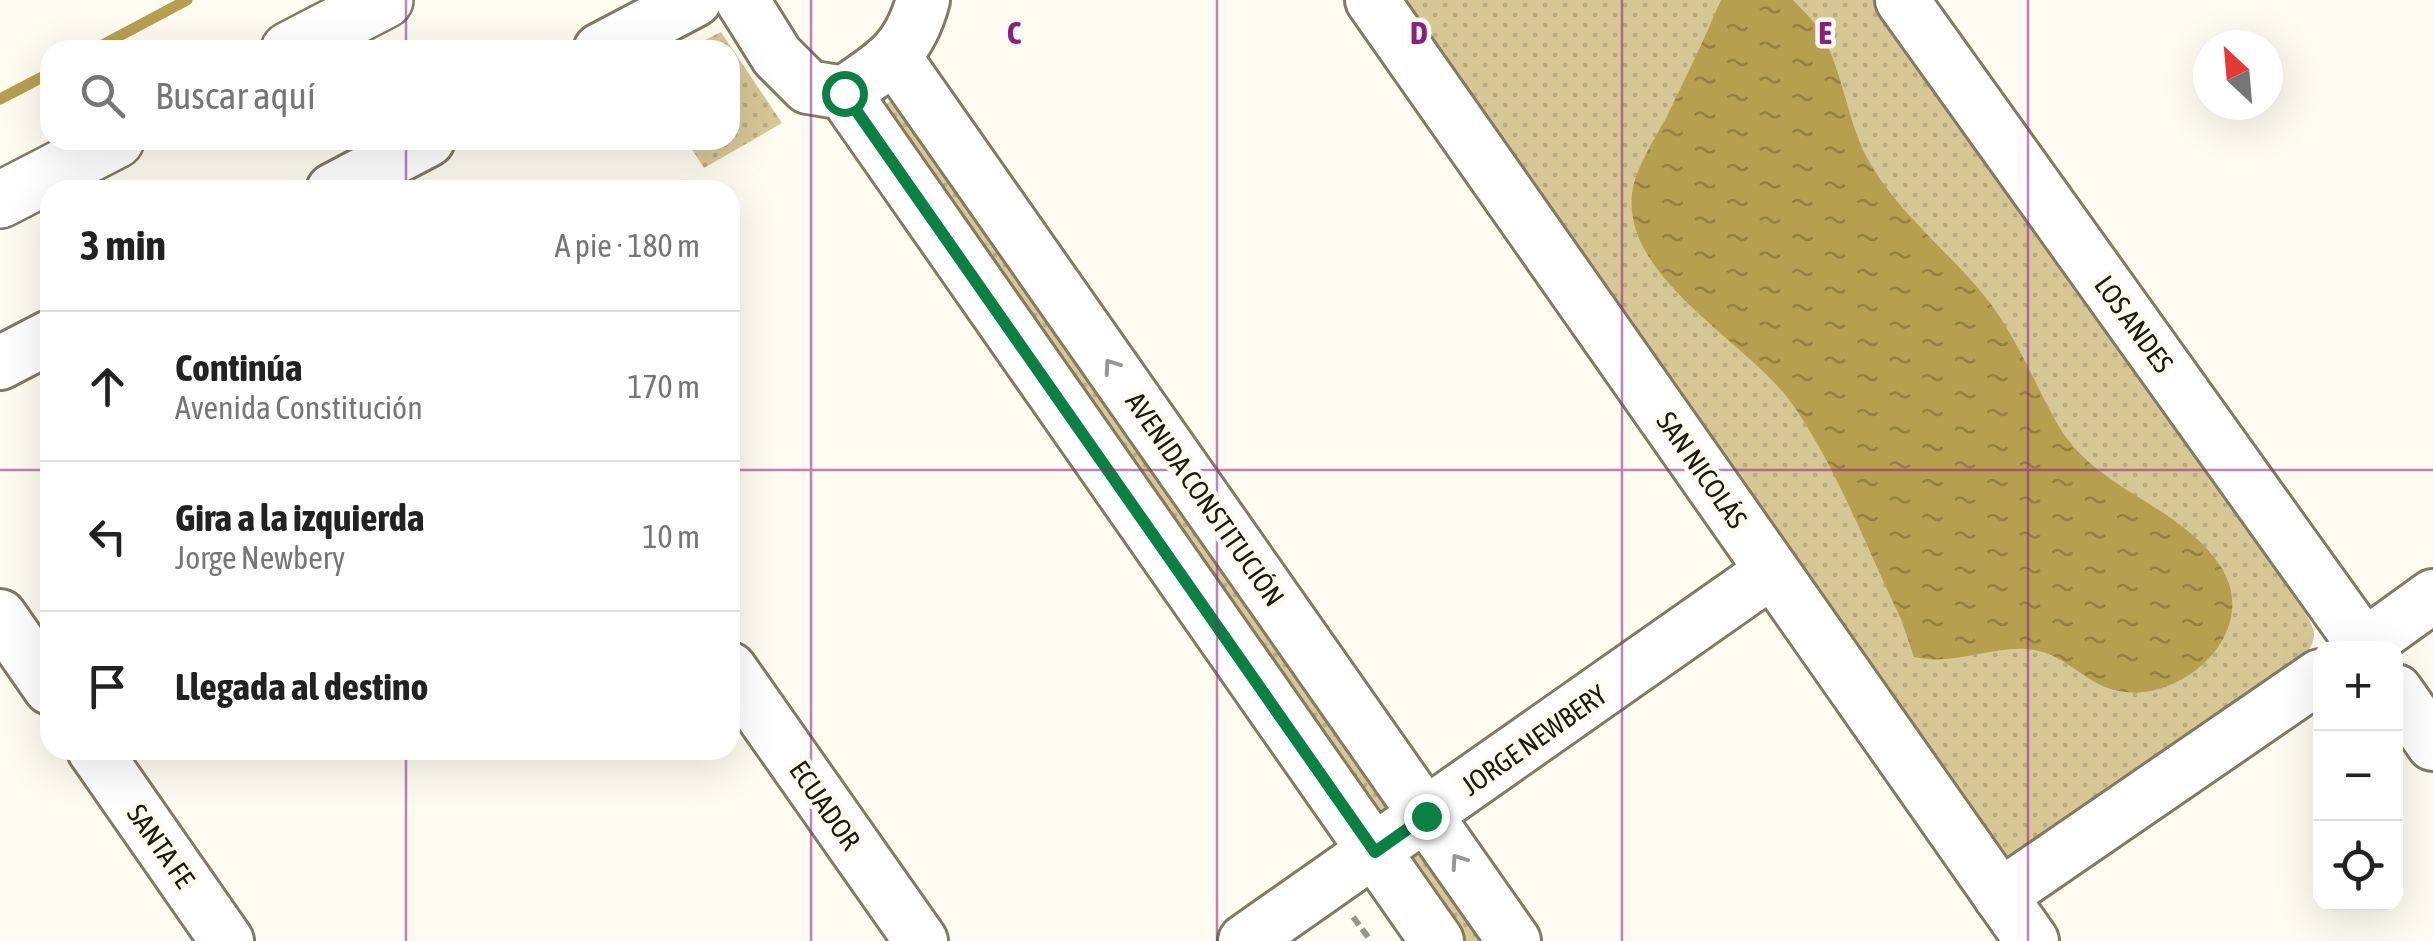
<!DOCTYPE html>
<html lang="es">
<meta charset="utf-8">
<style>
:root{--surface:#fff;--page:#f6f6f6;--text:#222;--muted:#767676;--line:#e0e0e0}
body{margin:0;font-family:"Asap Condensed",sans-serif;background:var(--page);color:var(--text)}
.controls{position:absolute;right:30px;bottom:30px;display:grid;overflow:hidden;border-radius:20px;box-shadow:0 10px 40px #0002}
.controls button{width:90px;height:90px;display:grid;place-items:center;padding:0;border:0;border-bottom:2px solid var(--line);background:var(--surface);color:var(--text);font:50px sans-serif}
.compass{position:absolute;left:2193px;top:30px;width:90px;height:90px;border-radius:50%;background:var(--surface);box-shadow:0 10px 40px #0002;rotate:334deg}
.stop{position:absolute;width:30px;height:30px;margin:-22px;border:8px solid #0b8043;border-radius:50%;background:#fff}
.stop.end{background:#0b8043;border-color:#fff;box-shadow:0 2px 10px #0008}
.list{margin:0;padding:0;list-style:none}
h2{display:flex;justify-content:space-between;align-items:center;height:130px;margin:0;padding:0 40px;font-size:42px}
h2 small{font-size:32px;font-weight:400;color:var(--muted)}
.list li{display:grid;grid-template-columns:65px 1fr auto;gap:30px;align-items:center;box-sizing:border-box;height:150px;padding:0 40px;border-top:2px solid var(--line)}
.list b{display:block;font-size:38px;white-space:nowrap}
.list p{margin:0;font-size:32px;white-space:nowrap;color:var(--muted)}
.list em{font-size:32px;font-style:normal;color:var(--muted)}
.icon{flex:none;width:55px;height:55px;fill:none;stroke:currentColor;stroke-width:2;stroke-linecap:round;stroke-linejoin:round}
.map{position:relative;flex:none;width:2433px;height:941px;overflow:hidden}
.search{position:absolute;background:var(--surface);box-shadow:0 10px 40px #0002;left:40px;top:40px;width:700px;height:110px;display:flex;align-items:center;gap:25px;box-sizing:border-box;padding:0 35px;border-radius:30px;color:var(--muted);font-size:38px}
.panel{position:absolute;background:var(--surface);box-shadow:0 10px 40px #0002;left:40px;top:180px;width:700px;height:580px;border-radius:30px}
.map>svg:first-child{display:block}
.grass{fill:url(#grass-dots)}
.water{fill:url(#water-ripples)}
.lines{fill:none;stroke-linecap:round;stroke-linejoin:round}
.stream{stroke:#b79f50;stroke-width:11}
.minor-casing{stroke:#827a61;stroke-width:58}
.major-casing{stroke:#827a61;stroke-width:60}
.path{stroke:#979489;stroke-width:6;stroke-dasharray:10 5;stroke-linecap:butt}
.minor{stroke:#fff;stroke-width:52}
.major{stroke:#fff;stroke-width:55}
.oneway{stroke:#989793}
.route{stroke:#0b8043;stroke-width:12}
.grid{fill:none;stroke:#8b1e83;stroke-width:2.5;stroke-opacity:0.55}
.labels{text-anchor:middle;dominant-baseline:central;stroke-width:9;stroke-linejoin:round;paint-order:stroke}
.street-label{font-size:28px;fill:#1b180e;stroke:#fefbf0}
.grid-label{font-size:32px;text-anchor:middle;font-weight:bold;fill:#8b1e83;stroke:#fefbf0;stroke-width:9;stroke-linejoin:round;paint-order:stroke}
</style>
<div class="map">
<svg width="2433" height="941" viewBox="0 0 2433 941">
<defs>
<pattern id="grass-dots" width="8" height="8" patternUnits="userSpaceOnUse" patternTransform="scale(2.5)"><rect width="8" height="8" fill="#d7c795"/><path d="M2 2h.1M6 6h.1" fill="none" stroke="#b8aa7f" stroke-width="1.8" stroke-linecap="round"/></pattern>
<pattern id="water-ripples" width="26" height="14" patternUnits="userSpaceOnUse" patternTransform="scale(2.5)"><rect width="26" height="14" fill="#b79f50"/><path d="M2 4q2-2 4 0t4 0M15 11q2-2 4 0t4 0" fill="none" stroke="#948141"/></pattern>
</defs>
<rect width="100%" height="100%" fill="#fefbf0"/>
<g class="grass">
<path d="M 1393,0 L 1874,0 L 2306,614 C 2316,631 2317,639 2305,656 L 2010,858 L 1996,858 Z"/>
<polygon points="721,32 782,123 704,168 686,140 730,140 730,50 685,50"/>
<polygon points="894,99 1390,804 1378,813 884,105"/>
<polygon points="1419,854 1434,856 1493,941 1459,941 1408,860"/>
</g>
<path class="water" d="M 1721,0 L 1793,0 C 1803,11 1816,22 1822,35 C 1843,73 1847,118 1866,156 C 1894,209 1945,248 1983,294 C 2015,333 2033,381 2058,425 C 2096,491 2180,504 2221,567 C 2263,633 2179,707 2114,690 C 2081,681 2063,651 2026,649 C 1989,647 1952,666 1914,657 L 1901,619 C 1867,549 1835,463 1790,401 C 1746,341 1623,278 1632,194 C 1635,169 1654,140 1666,118 C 1685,79 1704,40 1721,0 Z"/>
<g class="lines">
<g class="stream">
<polyline points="93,50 187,0"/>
<polyline points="0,99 50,73"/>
</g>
<defs>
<g id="minor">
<path d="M 742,0 L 777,56 L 808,87 L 844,93 C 886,64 909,52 923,0"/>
<polyline points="1372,0 2032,941"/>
<polyline points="1902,0 2366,648"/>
<polyline points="600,50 695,0"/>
<polyline points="895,58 1514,941"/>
<polyline points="844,93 1437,941"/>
<polyline points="333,190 428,140"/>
<polyline points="0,363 50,337"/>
<polyline points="0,616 50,688"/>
<polyline points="2361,648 2433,596"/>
<polyline points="730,669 921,941"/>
<polyline points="2396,691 2433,744"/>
<polyline points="94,750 227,941"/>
<polyline points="2000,896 2320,676"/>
<polyline points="1245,941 1772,571"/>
</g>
<g id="major">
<polyline points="289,50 385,0"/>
<polyline points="0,200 116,140"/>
</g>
</defs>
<use href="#minor" class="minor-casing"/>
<use href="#major" class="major-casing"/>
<polyline class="path" points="1353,917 1371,941"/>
<use href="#minor" class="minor"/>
<use href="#major" class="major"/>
</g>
<defs><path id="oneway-chevron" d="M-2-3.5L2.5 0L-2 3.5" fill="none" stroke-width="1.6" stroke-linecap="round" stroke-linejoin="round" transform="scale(2.5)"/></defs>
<g class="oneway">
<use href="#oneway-chevron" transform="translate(1111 366) rotate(-125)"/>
<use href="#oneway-chevron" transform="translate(1458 861) rotate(-125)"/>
</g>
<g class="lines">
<polyline class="route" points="844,93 1375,852 1426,816"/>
</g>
<path class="grid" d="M 406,0 L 406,50M 811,0 L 811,941M 1217,0 L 1217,941M 1622,0 L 1622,941M 2028,0 L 2028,941M 406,140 L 406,190M 0,470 L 50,470M 730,470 L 2433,470M 406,750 L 406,941"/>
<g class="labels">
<g class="street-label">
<text transform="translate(2134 324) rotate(54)">LOS ANDES</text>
<text transform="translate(1702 470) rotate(55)">SAN NICOLÁS</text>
<text transform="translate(1205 499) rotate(55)">AVENIDA CONSTITUCIÓN</text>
<text transform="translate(1534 740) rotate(-35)">JORGE NEWBERY</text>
<text transform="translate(825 805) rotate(55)">ECUADOR</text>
<text transform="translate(161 846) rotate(55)">SANTA FE</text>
</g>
</g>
<g class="grid-label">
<text x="1014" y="44">C</text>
<text x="1419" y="44">D</text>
<text x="1825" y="44">E</text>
</g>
</svg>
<div class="controls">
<button>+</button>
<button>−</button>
<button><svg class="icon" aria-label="locate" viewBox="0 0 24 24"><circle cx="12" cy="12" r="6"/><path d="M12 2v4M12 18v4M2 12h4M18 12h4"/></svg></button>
</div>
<svg class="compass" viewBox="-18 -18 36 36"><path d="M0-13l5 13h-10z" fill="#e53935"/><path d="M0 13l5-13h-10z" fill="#767676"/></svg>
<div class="stop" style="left:844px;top:93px"></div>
<div class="stop end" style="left:1426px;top:816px"></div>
<div class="search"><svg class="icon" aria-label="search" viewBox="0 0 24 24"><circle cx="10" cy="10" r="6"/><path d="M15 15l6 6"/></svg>Buscar aquí</div>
<section class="panel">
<h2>3 min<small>A pie · 180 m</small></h2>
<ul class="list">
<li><svg class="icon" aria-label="ahead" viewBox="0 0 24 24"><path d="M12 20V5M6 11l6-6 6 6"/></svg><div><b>Continúa</b><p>Avenida Constitución</p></div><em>170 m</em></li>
<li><svg class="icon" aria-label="left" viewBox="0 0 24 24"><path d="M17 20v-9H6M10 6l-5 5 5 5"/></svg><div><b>Gira a la izquierda</b><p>Jorge Newbery</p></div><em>10 m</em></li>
<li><svg class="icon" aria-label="arrive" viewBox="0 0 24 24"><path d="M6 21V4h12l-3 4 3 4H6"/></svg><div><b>Llegada al destino</b></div></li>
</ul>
</section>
</div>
